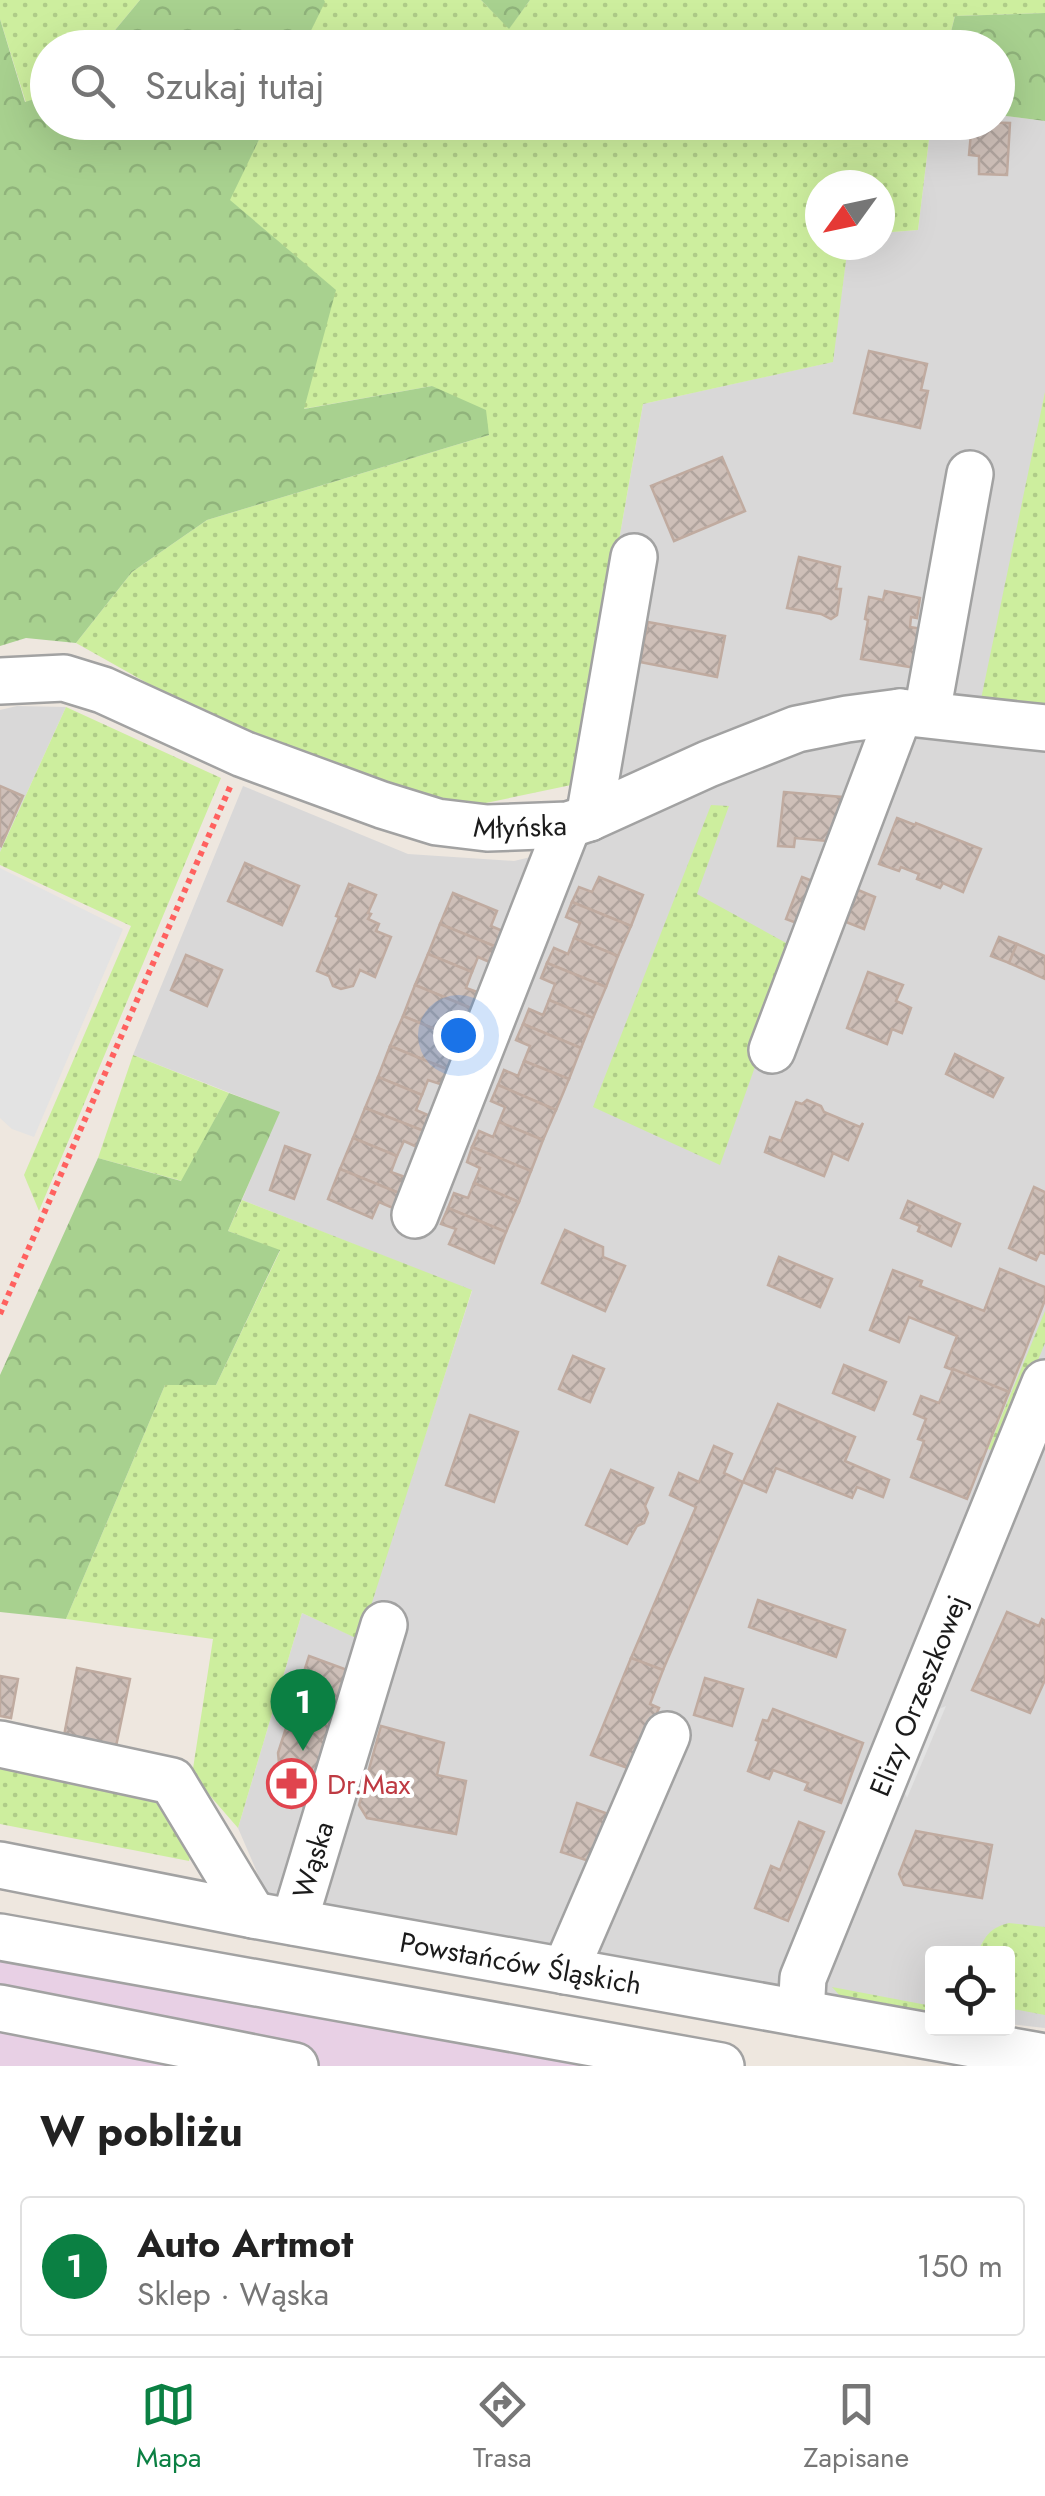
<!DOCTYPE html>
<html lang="pl">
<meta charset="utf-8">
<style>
:root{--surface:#fff;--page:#f2f2f2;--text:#222;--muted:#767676;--line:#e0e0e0;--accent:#0b8043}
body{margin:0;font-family:Jost,sans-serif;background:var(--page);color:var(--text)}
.controls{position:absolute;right:30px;bottom:30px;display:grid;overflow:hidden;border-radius:10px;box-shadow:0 10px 40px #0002}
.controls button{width:90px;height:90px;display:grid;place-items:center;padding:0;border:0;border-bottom:2px solid var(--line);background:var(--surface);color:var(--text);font:50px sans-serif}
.compass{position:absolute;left:805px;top:170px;width:90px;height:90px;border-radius:50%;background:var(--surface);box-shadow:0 10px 40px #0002;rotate:237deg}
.you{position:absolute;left:458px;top:1035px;width:35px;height:35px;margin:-25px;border:8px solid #fff;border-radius:50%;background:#1a73e8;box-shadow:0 0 0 15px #1a73e833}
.badge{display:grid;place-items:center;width:65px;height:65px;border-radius:50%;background:var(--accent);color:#fff;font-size:32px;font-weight:700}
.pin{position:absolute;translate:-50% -82px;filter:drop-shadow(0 2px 5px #0008)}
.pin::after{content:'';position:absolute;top:52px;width:35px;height:30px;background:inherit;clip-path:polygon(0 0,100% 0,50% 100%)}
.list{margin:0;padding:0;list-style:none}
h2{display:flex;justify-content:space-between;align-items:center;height:130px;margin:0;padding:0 40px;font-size:42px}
h2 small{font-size:32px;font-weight:400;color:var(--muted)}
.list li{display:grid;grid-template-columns:65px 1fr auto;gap:30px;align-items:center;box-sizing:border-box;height:140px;margin:0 20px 20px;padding:0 20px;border:2px solid var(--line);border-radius:10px}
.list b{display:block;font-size:38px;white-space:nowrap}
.list p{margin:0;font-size:32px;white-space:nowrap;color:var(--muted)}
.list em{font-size:32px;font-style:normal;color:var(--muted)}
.icon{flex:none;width:55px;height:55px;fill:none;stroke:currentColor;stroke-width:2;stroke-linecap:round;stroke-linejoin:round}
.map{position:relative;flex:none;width:1045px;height:2066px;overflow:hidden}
.search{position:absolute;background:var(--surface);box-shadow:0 10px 40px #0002;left:30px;right:30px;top:30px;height:110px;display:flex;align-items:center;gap:25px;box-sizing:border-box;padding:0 35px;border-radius:55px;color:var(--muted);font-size:38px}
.sheet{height:290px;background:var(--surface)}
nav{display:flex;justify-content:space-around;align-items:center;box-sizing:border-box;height:140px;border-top:2px solid var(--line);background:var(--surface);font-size:28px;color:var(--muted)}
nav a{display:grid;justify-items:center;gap:5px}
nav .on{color:var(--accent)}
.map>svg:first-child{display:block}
.residential{fill:#d9d8d8}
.industrial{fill:#e8d0e5}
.grass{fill:url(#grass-dots)}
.forest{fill:url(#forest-crowns)}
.parking{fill:#e3e3e3}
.building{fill:url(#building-cross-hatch);stroke:#c0aba0;stroke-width:2.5}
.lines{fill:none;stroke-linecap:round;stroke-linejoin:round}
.minor-casing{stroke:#a2a2a2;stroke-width:50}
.path{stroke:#ff615f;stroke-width:6;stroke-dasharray:5 5;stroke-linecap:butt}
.minor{stroke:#fff;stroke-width:45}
.labels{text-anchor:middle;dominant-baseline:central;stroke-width:8;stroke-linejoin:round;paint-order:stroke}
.street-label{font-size:28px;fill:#1b1b1b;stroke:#fff}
.health-label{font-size:28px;fill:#be3a42;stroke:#fff;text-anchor:start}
</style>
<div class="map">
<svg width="1045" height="2066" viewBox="0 0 1045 2066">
<defs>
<pattern id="grass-dots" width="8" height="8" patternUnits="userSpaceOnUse" patternTransform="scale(2.5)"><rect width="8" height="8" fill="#cdee9e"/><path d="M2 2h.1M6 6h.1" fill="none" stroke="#afcc88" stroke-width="1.8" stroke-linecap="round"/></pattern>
<pattern id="forest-crowns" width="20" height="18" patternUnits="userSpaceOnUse" patternTransform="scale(2.5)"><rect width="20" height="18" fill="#a8d18f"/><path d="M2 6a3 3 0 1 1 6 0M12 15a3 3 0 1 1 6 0" fill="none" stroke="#90b37b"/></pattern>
<pattern id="building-cross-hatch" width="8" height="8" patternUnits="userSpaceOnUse" patternTransform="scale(2.5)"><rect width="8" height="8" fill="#cebfb8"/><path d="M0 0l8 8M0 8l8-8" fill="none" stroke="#b0a49e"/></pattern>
</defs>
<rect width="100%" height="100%" fill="#eee7df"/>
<g class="residential">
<polygon points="998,115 1045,121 1045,2028 1008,2024 1008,1954 932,1954 932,2014 269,1900 238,1828 302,1613 359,1639 472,1291 242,1200 279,1112 133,1055 243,786 408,854 514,861 573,847 576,784 643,404 832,362 848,245 880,245 880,233 918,230 931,123 998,122"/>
<polygon points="17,706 66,707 0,852 0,710"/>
</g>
<polygon class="industrial" points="0,1951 606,2066 0,2066"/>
<g class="grass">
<polygon points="0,0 140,0 101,47 48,48 47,95 26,103 0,19"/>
<polygon points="324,0 481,0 509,28 530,0 1045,0 1045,13 955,16 947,47 303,48"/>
<polygon points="267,123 931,123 918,230 880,233 880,185 820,185 820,245 848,245 833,362 643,404 576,784 481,804 383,789 229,729 76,643 132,572 207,520 489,435 432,386 303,409 335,290 229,200"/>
<polygon points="1045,392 1045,710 981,699"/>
<polygon points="66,707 221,778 39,1211 24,1175 131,926 0,865 0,852"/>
<polygon points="711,805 729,806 697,894 797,949 720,1165 593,1107"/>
<polygon points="133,1055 229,1093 182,1181 98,1158"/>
<polygon points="242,1200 472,1290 360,1640 302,1613 238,1828 192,1775 213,1639 66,1619 165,1385 216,1385 280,1251 228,1231"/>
<polygon points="1045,1311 1045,1343 1000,1453 988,1449"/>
<polygon points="0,1769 118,1789 165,1804 194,1842 189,1861 0,1824"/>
<path d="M 1009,1923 L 1045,1927 L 1045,2015 L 1008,2008 L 1008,1954 L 977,1953 C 986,1936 989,1928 1009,1923 Z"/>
<polygon points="832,1987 932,2006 932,2016 854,2002 855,1998 850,1998 849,2000 841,1997"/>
</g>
<g class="forest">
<polygon points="140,0 324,0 325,2 303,47 101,47"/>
<polygon points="481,0 530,0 509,29"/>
<polygon points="1045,13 1045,121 998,115 998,48 947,47 955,16"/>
<polygon points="0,19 25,102 47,95 48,122 267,123 230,200 336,290 304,409 432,386 486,410 489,435 207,520 132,572 76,643 26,638 0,646"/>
<polygon points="229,1093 280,1112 228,1231 280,1250 216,1385 165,1385 66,1619 0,1612 0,1375 98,1158 181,1181"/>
</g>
<g class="parking">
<polygon points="0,868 123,929 34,1137 12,1129 0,1118"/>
<polygon points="946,1706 907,1798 900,1783 929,1713"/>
</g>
<g class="building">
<polygon points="972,122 1010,123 1007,175 979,174 979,156 969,155"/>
<polygon points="869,351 927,364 921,390 928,391 920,428 854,413"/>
<polygon points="722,457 745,511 674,541 651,486"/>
<polygon points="799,557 840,567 836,589 841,589 837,615 831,619 821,614 787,608"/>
<polygon points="885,591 920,598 917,618 911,617 910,627 935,631 928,670 861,659 868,620 865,619 869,597 883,600"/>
<polygon points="648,622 725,636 717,677 640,662"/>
<polygon points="0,786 23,796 1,846 0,845"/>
<polygon points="784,792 842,797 837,842 795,838 794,847 778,846"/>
<polygon points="897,818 915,825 916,823 981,849 963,892 943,883 940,888 917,879 919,874 901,867 899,871 879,864"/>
<polygon points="245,863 299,886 282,925 228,901"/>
<polygon points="599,877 643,895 631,926 572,902 579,887 592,892"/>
<polygon points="802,877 823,885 807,927 786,919"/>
<polygon points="349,884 376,895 368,913 371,914 368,919 379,924 376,931 391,937 375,977 360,970 353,986 341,989 333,986 329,976 317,971 339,917 336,916"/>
<polygon points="858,890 875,897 864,929 846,922"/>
<polygon points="453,893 497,911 491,926 505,932 499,948 440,924"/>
<polygon points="572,902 631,926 618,956 574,938 580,923 566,917"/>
<polygon points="440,924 499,948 492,963 478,957 472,972 428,954"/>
<polygon points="999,937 1017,944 1009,963 991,956"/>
<polygon points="574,938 618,956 606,987 547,963 554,948 568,954"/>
<polygon points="1017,944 1045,956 1045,979 1009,963"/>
<polygon points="428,954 472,972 466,988 480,993 473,1009 415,985"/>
<polygon points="186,955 222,970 207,1006 171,990"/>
<polygon points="547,963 606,987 593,1018 549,1000 555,984 541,978"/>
<polygon points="868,972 903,985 896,1001 911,1008 902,1033 892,1029 887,1044 847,1028"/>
<polygon points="415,985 473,1009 467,1024 453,1019 447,1034 403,1016"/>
<polygon points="549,1000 593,1018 581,1048 523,1024 529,1009 543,1015"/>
<polygon points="403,1016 447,1034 441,1049 455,1055 449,1070 390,1046"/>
<polygon points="523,1024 581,1048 569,1079 524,1061 530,1046 516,1040"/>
<polygon points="390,1046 449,1070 443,1085 428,1080 422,1095 378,1077"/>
<polygon points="955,1054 1003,1078 993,1097 946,1074"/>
<polygon points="524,1061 569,1079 556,1110 498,1085 504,1070 518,1076"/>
<polygon points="378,1077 422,1095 416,1110 430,1116 424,1131 365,1108"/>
<polygon points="498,1085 556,1110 543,1140 499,1122 505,1107 491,1101"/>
<polygon points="807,1100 821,1106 824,1112 860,1127 863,1123 848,1160 833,1153 824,1176 765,1152 770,1137 781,1141 796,1102 802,1104"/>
<polygon points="365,1108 424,1131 417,1147 404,1141 397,1156 353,1138"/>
<polygon points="499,1122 543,1140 531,1171 472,1147 479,1131 493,1137"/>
<polygon points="353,1138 397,1156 391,1172 405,1177 399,1193 340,1169"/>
<polygon points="285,1146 310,1155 294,1199 270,1190"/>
<polygon points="472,1147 531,1171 519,1202 474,1183 480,1168 467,1162"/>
<polygon points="340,1169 399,1193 393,1208 379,1202 372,1218 328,1199"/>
<polygon points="474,1183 519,1202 506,1232 448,1208 454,1193 468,1198"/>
<polygon points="1034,1187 1045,1192 1045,1254 1040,1252 1036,1260 1009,1248"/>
<polygon points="908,1201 960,1224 951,1246 918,1231 920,1226 901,1218"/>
<polygon points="448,1208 506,1232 494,1263 449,1244 456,1229 441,1224"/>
<polygon points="565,1230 603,1247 603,1257 625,1266 605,1311 542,1283"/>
<polygon points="779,1257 832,1279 820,1307 768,1285"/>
<polygon points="1000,1269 1045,1287 1045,1300 1009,1392 945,1367 957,1336 909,1317 899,1342 870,1330 893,1270 922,1281 920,1286 984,1311"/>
<polygon points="573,1356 604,1369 590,1402 559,1389"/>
<polygon points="844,1365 886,1382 874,1410 833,1393"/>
<polygon points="953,1369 1009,1392 967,1499 911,1477 924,1441 918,1439 926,1419 914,1414 921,1396 939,1403"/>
<polygon points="778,1404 855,1437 845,1461 889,1480 883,1497 857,1487 852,1498 776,1468 766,1492 743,1482"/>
<polygon points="470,1415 518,1432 494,1502 446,1485"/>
<polygon points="714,1446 732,1454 724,1473 743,1482 663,1670 631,1658 696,1507 670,1495 679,1473 699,1482"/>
<polygon points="611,1470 653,1488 645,1506 648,1513 644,1523 637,1526 627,1544 586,1525"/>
<polygon points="758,1600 845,1630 836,1657 749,1627"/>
<polygon points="1007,1612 1039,1626 1042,1619 1045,1621 1045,1680 1030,1713 972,1690"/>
<polygon points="309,1656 350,1671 340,1701 331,1703 329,1710 334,1717 305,1807 295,1803 285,1788 280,1773 278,1753"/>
<polygon points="631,1658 663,1670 650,1704 659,1708 633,1770 591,1755"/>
<polygon points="77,1668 130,1679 114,1756 62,1746"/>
<polygon points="0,1676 18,1679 11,1718 0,1716"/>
<polygon points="705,1678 743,1689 732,1726 694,1715"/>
<polygon points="773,1709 863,1743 841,1803 805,1790 808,1783 773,1770 769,1779 748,1771 759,1741 756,1740 763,1720 768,1721"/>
<polygon points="381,1726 444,1743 437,1775 466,1781 456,1834 367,1818 359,1805"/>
<polygon points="577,1803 614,1816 598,1864 561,1852"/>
<polygon points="799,1822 824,1832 788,1921 755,1908 771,1866 780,1870"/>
<polygon points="916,1831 992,1845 982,1898 904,1885 899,1874"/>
</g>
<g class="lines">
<defs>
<g id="minor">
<path id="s1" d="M 0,681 L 64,678 L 103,690 L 243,754 L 382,805 L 437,822 L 487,828 L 568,825 L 589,818 L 708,764 L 797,729 L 847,719 L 900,712 L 1045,728"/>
<polyline points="927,713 970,474"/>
<polyline points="589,818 634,557"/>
<polyline points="772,1050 900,712"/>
<polyline points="415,1215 568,825"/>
<polyline points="0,1744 172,1781 253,1915"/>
<path id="s2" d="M 0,1865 L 253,1915 L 1045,2057"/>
<path id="s3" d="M 294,1922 L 384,1625"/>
<polyline points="0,1937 721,2066"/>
<polyline points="565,1971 667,1735"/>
<polyline points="0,2008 295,2066"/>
<path id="s4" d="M 801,2013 L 803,1978 L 1045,1383"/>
</g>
</defs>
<use href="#minor" class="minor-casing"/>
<polyline class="path" points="0,1314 230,787"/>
<use href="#minor" class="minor"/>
</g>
<defs>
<symbol id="pharmacy-ring" viewBox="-11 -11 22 22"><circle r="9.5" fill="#fff" stroke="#e0444e" stroke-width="1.5"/><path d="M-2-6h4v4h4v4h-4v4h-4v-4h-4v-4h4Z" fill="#e0444e"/></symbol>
</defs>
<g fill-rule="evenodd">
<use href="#pharmacy-ring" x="264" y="1756" width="55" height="55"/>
</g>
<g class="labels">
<g class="street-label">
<text stroke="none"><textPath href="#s1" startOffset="548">Młyńska</textPath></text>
<text stroke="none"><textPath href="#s4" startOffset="340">Elizy Orzeszkowej</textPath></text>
<text stroke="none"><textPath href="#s3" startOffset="65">Wąska</textPath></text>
<text stroke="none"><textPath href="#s2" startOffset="530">Powstańców Śląskich</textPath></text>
</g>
<g class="health-label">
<text x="327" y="1784">Dr.Max</text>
</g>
</g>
</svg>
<div class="controls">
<button><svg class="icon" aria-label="locate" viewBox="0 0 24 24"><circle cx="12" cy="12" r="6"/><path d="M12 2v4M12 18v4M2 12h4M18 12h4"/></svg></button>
</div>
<svg class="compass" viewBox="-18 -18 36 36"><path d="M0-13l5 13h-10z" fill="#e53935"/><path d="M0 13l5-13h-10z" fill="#767676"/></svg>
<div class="you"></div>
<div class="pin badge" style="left:303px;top:1751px">1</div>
<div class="search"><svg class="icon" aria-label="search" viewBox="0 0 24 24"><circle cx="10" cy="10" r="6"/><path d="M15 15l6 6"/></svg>Szukaj tutaj</div>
</div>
<section class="sheet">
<h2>W pobliżu<small></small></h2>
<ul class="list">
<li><span class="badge">1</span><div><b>Auto Artmot</b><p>Sklep · Wąska</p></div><em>150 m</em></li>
</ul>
</section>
<nav>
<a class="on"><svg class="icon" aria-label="map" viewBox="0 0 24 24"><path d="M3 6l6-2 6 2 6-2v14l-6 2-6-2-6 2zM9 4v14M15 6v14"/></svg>Mapa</a>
<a><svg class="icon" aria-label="directions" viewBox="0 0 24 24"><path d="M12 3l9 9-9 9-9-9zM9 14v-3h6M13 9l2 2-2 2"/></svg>Trasa</a>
<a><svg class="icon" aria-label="saved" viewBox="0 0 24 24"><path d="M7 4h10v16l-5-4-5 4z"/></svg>Zapisane</a>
</nav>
